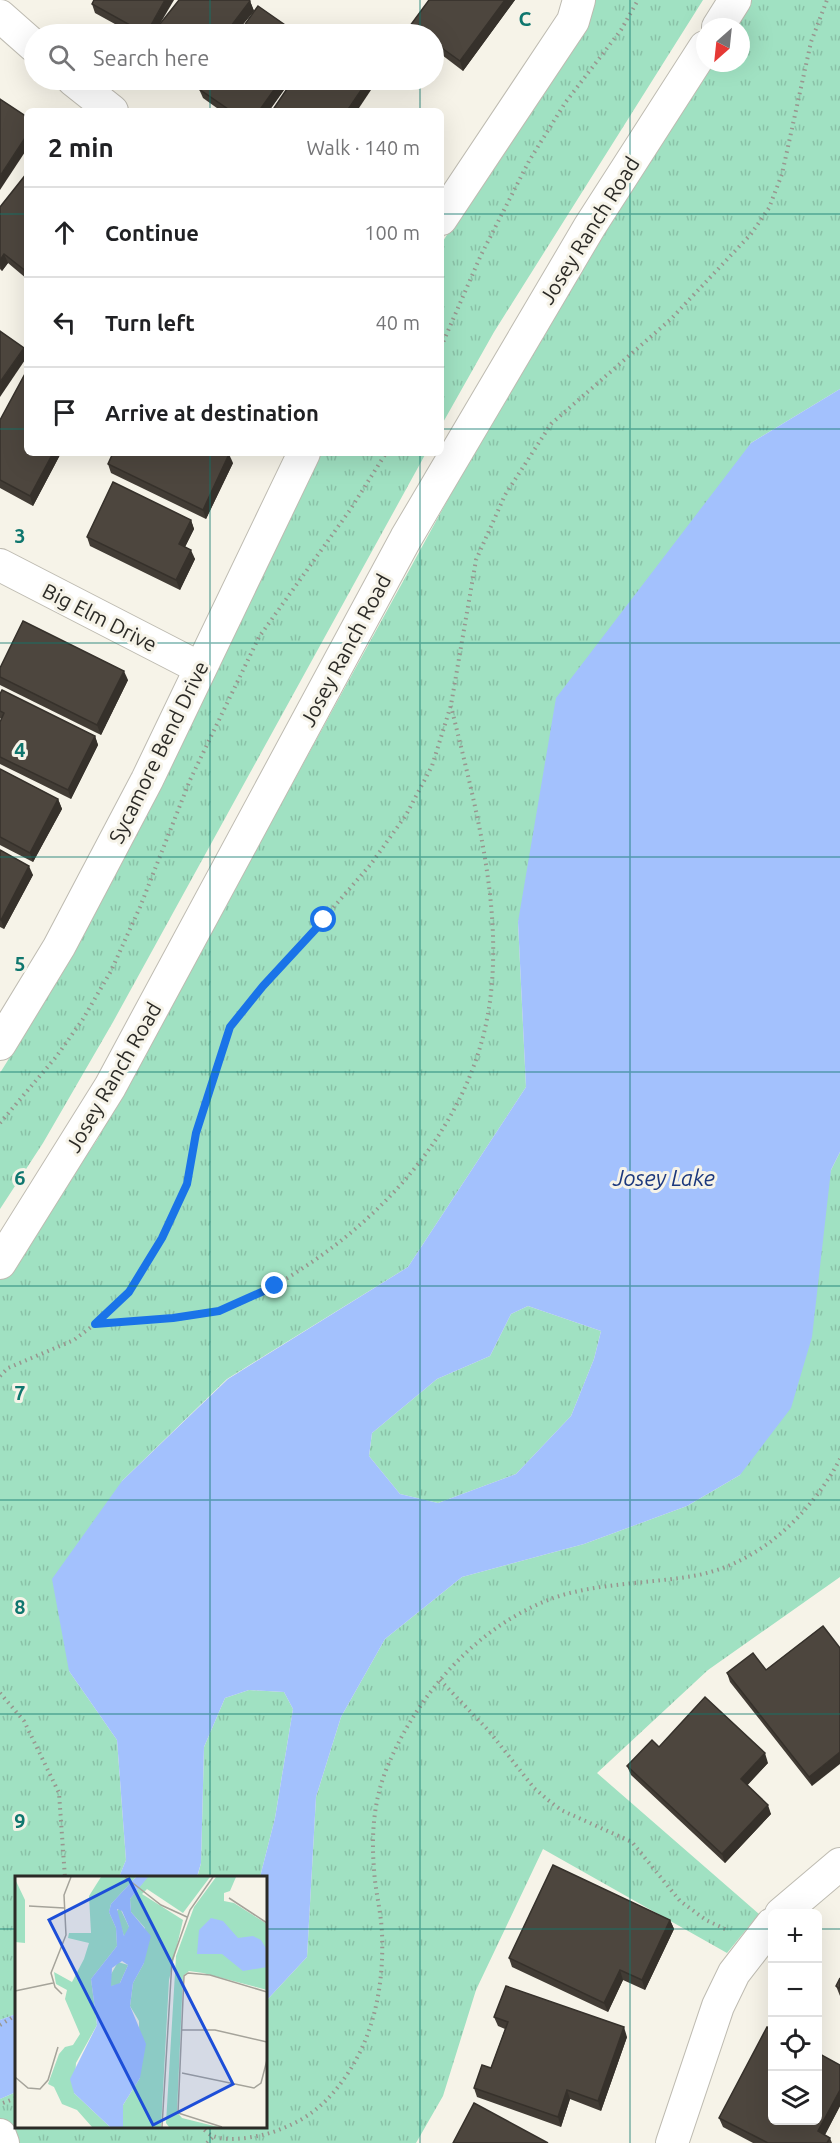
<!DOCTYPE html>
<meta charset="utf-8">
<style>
:root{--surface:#fff;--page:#f2f2f2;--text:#202124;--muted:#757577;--line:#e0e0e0}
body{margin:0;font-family:Ubuntu,sans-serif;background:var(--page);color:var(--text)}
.controls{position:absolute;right:18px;bottom:18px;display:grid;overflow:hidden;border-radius:9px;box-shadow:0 6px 24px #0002}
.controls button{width:54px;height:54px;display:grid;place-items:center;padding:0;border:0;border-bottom:2px solid var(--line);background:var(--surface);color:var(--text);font:30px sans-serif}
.compass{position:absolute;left:696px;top:18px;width:54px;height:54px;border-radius:50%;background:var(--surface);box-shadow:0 6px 24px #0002;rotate:207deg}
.stop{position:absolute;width:18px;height:18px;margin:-14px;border:4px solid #1a73e8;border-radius:50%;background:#fff}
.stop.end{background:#1a73e8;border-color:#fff;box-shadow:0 2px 6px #0008}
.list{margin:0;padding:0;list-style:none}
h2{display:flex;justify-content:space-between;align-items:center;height:78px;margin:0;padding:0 24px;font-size:26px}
h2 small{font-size:20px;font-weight:400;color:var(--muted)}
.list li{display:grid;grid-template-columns:39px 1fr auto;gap:18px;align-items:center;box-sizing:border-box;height:90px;padding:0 24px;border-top:2px solid var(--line)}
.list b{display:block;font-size:22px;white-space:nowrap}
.list em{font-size:20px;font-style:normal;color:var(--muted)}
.icon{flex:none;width:33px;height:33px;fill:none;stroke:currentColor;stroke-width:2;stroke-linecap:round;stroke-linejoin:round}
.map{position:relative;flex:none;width:840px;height:2143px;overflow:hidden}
.search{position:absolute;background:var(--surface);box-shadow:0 6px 24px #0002;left:24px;top:24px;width:420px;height:66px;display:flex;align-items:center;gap:15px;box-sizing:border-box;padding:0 21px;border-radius:33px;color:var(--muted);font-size:22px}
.panel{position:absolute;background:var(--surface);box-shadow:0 6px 24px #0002;left:24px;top:108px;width:420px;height:348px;border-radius:9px}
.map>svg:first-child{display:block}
.grass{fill:url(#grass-tufts)}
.water{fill:#a3c1fd;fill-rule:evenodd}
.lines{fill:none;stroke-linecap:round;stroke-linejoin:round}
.minor-casing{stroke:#bebbb1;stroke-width:34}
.path{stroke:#98968f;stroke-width:4;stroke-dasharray:1.5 4.5;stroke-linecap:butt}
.minor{stroke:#fff;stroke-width:32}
.wall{fill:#423c35}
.shaded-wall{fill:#36312b}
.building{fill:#4d463e;stroke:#36312b;stroke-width:1.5}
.route{stroke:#1a73e8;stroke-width:8}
.grid{fill:none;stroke:#0f766e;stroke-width:1.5;stroke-opacity:0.55}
.labels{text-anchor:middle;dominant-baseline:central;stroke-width:6;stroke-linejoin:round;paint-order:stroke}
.street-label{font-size:21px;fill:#2b2a26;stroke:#f6f3e8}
.water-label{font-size:22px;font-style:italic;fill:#1c387d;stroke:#f6f3e8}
.inset-road{fill:none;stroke:#a5a39a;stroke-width:1.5}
.view{fill:#1d4ed8;fill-opacity:0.15;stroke:#1d4ed8;stroke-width:3}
.inset-edge{fill:none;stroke:#2b2a26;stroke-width:3}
.grid-label{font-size:20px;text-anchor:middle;font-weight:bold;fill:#0f766e;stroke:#f6f3e8;stroke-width:6;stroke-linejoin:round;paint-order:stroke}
</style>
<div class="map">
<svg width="840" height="2143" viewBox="0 0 840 2143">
<defs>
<pattern id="grass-tufts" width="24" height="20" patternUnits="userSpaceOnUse" patternTransform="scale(1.5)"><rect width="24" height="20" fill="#a0e1c2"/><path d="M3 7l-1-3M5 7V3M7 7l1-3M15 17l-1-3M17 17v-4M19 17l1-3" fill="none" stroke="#8ac1a7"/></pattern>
</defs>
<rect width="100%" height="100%" fill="#f6f3e8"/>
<g class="grass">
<polygon points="591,0 703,0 494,332 441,426 441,244 579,34"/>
<polygon points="752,0 840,0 840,389 751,443 518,922 526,1087 408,1267 227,1379 122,1481 69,1671 117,1740 126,1860 119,1877 16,1878 16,2014 0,2020 0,1280 97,1140 492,419 623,200 712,63 741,63 741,27 735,27"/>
<polygon points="321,453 426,453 113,1022 43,1143 0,1209 0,1073 63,972"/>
<polygon points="840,1152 840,1577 708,1670 597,1773 759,1914 727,1953 543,1849 476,1990 443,2096 416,2143 0,2143 0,2099 16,2092 16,2126 266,2126 266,2001 307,1957 316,1797 341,1717 385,1639 462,1577 584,1544 687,1506 740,1475 831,1170"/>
<polygon points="528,1306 601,1331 594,1359 571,1416 516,1474 438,1503 400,1494 369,1456 372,1433 437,1379 490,1356 511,1314"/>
<polygon points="249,1690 284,1692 293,1709 275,1818 260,1877 197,1878 201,1863 204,1747 225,1698"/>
</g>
<g class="water">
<path d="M 840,389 L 840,1152 L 831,1170 L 812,1337 L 791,1408 L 740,1475 L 687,1506 L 584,1544 L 462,1577 L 385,1639 L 341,1717 L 316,1797 L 307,1957 L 266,2001 L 266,1878 L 260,1877 L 275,1818 L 293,1709 L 284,1692 L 249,1690 L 225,1698 L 204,1747 L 201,1863 L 197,1877 L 119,1877 L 126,1860 L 117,1740 L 69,1671 L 52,1579 L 122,1481 L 228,1379 L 408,1267 L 526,1087 L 518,922 L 556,698 L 751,443 ZM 528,1306 L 601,1331 L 594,1359 L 571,1416 L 516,1474 L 438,1503 L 400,1494 L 369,1456 L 372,1433 L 437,1379 L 490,1356 L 511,1314 Z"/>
<polygon points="16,2014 16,2092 0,2099 0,2020"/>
</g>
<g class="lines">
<defs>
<g id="minor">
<polyline points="0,16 34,46"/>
<polyline points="718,27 735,0"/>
<polyline points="73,80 112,111"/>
<polyline points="441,219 573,21 579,0"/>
<polyline points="0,565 200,668"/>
<polyline points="0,1044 59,947 147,780 304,453"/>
<polyline points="0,1263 110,1087 406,538 590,226 705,47"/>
<polyline points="781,1914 840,1864"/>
<polyline points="0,2135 3,2143"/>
<polyline points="672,2143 718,2006 734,1973 772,1924"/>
</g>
</defs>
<use href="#minor" class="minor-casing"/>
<g class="path">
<polyline points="441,347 481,255 529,161 565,103 621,30 638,0"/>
<polyline points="0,1123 56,1057 83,1019 111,971 140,907 190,780 259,637 350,510 386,453"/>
<path d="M 97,1324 C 136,1321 179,1322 218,1311 C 248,1303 277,1285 303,1268 C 395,1208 475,1114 490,1001 C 503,903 474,801 451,706"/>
<polyline points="0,1376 8,1368 74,1340 95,1324 129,1292 162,1238 187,1184 196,1133 230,1027 371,864 406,815 432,766 451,705 476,560 505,495 551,424 671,319 751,234 769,208 782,174 811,42 827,0"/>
<polyline points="440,1680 489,1731 534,1788 548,1800 561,1810 632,1842 680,1901 706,1920 727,1930"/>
<polyline points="0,1693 24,1721 59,1793 65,1878"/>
<polyline points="0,2025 16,2015"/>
<polyline points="3,2103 16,2098"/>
<path d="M 200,2126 C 204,2129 209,2135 213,2136 C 230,2143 265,2136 281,2129 C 310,2118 329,2101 346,2076 C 375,2034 384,1983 382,1933 C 381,1911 375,1890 374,1869 C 371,1833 374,1796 389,1763 C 421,1688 486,1617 566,1594 C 608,1583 651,1583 693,1576 C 758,1565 810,1515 840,1459"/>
<polyline points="207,2143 213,2137"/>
</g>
<use href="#minor" class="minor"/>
</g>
<g class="wall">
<polygon points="429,0 515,0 463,71 442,55 435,65 434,65 434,34"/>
<polygon points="250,1 254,11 235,34 133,34 95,13 92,4 160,25"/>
<polygon points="184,80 200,80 194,87"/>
<polygon points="206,80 291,80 269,111 221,111 203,98 199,89"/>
<polygon points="27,173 27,279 8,263 2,271 0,269 0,207"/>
<polygon points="0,420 27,453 61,453 33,506 0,488"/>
<polygon points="233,463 206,519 111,473 108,464"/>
<polygon points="191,520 194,529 185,547 195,559 180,590 90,546 87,537"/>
<polygon points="0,668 128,680 101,735 0,685"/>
<polygon points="0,694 95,736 98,745 71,799 0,764 0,722 1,719 0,718"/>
<polygon points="0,769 58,799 62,809 33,862 0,845"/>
<polygon points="0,850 33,875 4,929 0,927"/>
<polygon points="823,1626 812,1786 730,1682 727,1673 766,1670"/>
<polygon points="659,1747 768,1763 747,1785 771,1814 725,1863 631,1775 627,1766"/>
<polygon points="670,1920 674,1929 645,1990 623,1980 608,2012 512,1967 509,1958"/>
<polygon points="840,1978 840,1996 836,1986"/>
<polygon points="494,2017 627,2037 601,2111 570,2099 561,2127 477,2097 474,2088 491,2068 505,2029 498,2026"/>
<polygon points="840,2065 840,2106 825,2135 830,2138 832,2143 753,2143 723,2127 719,2118"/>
</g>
<g class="shaded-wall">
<polygon points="165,0 174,0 154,34 146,34"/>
<polygon points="505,0 515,0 463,71 460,61"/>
<polygon points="250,1 254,11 235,34 225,34"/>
<polygon points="439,46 442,55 435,65 434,62 434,53"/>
<polygon points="192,80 200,80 194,87"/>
<polygon points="281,80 291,80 269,111 259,111"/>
<polygon points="368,80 370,80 373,87 357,111 347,111"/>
<polygon points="27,135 27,149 0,190 0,176"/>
<polygon points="4,254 8,263 2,271 0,265 0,260"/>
<polygon points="24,348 27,357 0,397 0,382"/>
<polygon points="53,453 61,453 33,506 30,496"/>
<polygon points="229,454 233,463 206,519 203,510"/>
<polygon points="191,520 194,529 182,553 179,544"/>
<polygon points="191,550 195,559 180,590 176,580"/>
<polygon points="124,671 128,680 101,735 97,725"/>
<polygon points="95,736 98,745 71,799 68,790"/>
<polygon points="58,799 62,809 33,862 30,853"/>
<polygon points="29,866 33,875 4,929 1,920"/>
<polygon points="840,1752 840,1764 812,1786 809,1777"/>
<polygon points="765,1753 768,1763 744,1789 741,1779"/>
<polygon points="768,1805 771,1814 725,1863 722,1854"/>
<polygon points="670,1920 674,1929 645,1990 642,1980"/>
<polygon points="620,1970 623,1980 608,2012 604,2003"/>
<polygon points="624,2027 627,2037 601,2111 598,2101"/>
<polygon points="567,2090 570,2099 561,2127 558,2117"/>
<polygon points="840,2090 840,2106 822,2140 818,2131"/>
</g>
<g class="building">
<polygon points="94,0 165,0 146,34 92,4"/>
<polygon points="179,0 249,0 250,1 225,34 152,34"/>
<polygon points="429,0 505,0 460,61 439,46 434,53 434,34 404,34"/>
<polygon points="258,6 298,34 238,34"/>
<polygon points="206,80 281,80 259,111 231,111 199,89"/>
<polygon points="293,80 368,80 347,111 272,111"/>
<polygon points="0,99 27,117 27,135 0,176"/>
<polygon points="27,173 27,272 4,254 0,260 0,207"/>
<polygon points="0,331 24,348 0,382"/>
<polygon points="26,372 27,373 27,453 53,453 30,496 0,480 0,420"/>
<polygon points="113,453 227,453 229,454 203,510 108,464"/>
<polygon points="113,482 191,520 179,544 191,550 176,580 87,537"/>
<polygon points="23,621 124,671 97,725 0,677 0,668"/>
<polygon points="2,690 95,736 68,790 0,757 0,722 4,713 0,711 0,694"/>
<polygon points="0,769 58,799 30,853 0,837"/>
<polygon points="0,850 29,866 1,920 0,919"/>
<polygon points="823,1626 840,1648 840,1752 809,1777 727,1673 753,1653 766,1670"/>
<polygon points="705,1697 765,1753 741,1779 768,1805 722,1854 627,1766 652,1740 659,1747"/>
<polygon points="553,1865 670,1920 642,1980 620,1970 604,2003 509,1958"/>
<polygon points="840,1978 840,1989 836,1986"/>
<polygon points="506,1986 624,2027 598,2101 567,2090 558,2117 474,2088 482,2065 491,2068 508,2022 494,2017"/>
<polygon points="767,2027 772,2030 772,2121 818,2121 818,2053 840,2065 840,2090 818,2131 830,2138 827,2143 768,2143 719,2118"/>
<polygon points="474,2103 548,2143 453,2143"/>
</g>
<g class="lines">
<polyline class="route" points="275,1286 219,1311 173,1318 95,1324 129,1292 162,1238 187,1184 196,1133 230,1027 263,986 324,920"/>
</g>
<path class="grid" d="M 210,0 L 210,34M 420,0 L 420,34M 630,0 L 630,2143M 210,80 L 210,111M 420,80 L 420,111M 0,214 L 27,214M 441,214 L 840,214M 0,429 L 27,429M 441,429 L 840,429M 210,453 L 210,1878M 420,453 L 420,2143M 0,643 L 840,643M 0,857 L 840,857M 0,1072 L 840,1072M 0,1286 L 840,1286M 0,1500 L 840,1500M 0,1714 L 840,1714M 0,1929 L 16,1929M 266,1929 L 772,1929M 818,1929 L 840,1929M 210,2126 L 210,2143"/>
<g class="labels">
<g class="street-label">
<text transform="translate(589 230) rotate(-58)">Josey Ranch Road</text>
<text transform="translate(100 617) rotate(27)">Big Elm Drive</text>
<text transform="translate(345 650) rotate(-62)">Josey Ranch Road</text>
<text transform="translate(158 752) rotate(-64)">Sycamore Bend Drive</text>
<text transform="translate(113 1077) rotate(-60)">Josey Ranch Road</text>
</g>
<g class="water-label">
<text x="664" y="1177">Josey Lake</text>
</g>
</g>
<g transform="translate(15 1876)">
<rect width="252" height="252" fill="#f6f3e8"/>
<path d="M 86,1 L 121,1 L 96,28 L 94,36 L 101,52 L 102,70 L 76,103 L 82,149 L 61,187 L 59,217 L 95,251 L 77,251 L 62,234 L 47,228 L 39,211 L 33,208 L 44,178 L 50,171 L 58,169 L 65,158 L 50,123 L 52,114 L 41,108 L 39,96 L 57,106 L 69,83 L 74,67 L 53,62 L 54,57 L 76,57 L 74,20 ZM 132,1 L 195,1 L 168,37 L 132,13 L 127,18 L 168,44 L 154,104 L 146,251 L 108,251 L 108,229 L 125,202 L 124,145 L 115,130 L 118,107 L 129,87 L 130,52 L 116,36 L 115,23 ZM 201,1 L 221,1 L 215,15 L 209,17 L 209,25 L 219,27 L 252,48 L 252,114 L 188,97 L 174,95 L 168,100 L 162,236 L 167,242 L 203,251 L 154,251 L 151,247 L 161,80 L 179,31 ZM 0,3 L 10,24 L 10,67 L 0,66 ZM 105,32 L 114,51 L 114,57 L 109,60 L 101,36 ZM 103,86 L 113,89 L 104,109 L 96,110 L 95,100 Z" fill="#a0e1c2"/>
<path d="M 121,1 L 133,1 L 115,23 L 116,36 L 136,60 L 129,87 L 118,107 L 115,130 L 131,168 L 125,202 L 108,229 L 108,251 L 95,251 L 59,217 L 55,203 L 82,149 L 76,103 L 102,70 L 101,52 L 94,36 L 96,28 ZM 102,33 L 107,35 L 114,51 L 109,60 ZM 107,85 L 113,89 L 105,107 L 96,110 L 97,92 ZM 196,42 L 208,45 L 223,62 L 238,60 L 246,64 L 252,74 L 252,91 L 228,95 L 207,78 L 182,78 L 184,54 Z" fill="#a3c1fd" fill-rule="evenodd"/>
<path class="inset-road" d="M 110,1 L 146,29 L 172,41M 214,22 L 252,47M 14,30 L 49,32M 0,115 L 38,107M 47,118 L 40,111 L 36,97 L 51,59 L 49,19 L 56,1M 167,154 L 200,154 L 252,166M 167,197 L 239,212 L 246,207 L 252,184M 0,201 L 13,212 L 25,213 L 33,204 L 43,171M 147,251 L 157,85 L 175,34 L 198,1M 207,251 L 163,237 L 169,100 L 173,97 L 195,99 L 252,116"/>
<path class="view" d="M 114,3 L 218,208 L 138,249 L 34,44 Z"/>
<rect width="252" height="252" class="inset-edge"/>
</g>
<g class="grid-label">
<text x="525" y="26">C</text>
<text x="20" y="543">3</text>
<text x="20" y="757">4</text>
<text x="20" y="971">5</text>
<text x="20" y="1185">6</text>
<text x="20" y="1400">7</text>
<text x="20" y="1614">8</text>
<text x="20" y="1828">9</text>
</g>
</svg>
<div class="controls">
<button>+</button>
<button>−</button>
<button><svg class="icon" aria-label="locate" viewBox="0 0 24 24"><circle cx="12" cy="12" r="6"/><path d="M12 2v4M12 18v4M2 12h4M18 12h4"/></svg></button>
<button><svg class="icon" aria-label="layers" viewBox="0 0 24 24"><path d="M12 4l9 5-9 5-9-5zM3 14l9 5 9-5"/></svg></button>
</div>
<svg class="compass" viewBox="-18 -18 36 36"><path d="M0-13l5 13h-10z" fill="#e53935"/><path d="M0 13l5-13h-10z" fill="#757577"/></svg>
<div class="stop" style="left:324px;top:920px"></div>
<div class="stop end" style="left:275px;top:1286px"></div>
<div class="search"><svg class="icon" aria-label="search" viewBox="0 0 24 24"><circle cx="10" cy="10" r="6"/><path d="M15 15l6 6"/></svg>Search here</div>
<section class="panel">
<h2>2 min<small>Walk · 140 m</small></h2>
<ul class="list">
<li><svg class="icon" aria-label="ahead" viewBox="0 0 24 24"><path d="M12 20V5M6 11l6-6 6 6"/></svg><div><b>Continue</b></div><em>100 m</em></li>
<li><svg class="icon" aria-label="left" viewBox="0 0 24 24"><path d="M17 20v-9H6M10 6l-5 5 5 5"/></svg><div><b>Turn left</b></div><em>40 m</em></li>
<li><svg class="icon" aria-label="arrive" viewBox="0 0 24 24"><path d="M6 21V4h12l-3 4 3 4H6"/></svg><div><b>Arrive at destination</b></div></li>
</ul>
</section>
</div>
